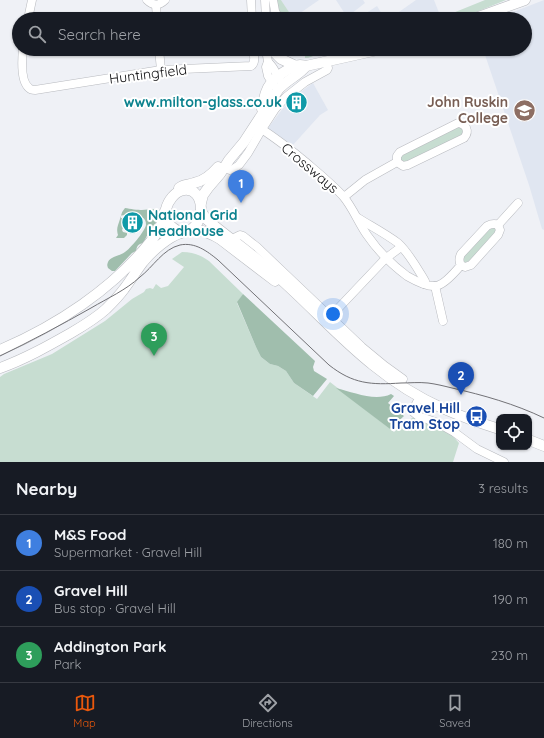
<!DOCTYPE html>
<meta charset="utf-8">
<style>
:root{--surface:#171b24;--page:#20242c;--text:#f1f3f6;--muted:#9ea1a6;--line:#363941;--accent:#ea580c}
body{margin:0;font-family:Quicksand,sans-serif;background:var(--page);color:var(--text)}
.controls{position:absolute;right:12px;bottom:12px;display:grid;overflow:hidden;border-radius:8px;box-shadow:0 1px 3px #0004}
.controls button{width:36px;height:36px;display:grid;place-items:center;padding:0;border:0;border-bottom:1px solid var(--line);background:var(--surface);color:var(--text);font:20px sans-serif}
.you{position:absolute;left:333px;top:314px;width:14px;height:14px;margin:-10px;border:3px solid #fff;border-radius:50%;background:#1a73e8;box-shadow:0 0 0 6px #1a73e833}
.badge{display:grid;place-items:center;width:26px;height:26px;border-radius:50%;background:var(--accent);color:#fff;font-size:13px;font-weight:700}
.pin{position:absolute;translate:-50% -33px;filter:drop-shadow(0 1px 2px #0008)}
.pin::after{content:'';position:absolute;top:21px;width:14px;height:12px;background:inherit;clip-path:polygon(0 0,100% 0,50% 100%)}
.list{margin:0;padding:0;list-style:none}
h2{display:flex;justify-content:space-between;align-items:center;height:52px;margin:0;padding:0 16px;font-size:17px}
h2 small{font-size:13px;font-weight:400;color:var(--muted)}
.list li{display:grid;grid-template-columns:26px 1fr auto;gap:12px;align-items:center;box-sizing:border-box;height:56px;padding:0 16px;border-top:1px solid var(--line)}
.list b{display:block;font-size:15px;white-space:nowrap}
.list p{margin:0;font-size:13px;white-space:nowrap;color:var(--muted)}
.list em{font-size:13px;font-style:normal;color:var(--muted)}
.icon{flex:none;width:22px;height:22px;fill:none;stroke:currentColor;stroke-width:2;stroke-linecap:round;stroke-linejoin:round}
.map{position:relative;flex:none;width:544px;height:462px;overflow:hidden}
.search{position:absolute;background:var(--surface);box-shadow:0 1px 3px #0004;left:12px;right:12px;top:12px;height:44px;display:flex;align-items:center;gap:10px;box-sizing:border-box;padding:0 14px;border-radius:22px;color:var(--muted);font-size:15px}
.sheet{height:220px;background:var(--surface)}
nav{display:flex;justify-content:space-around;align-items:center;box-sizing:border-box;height:56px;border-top:1px solid var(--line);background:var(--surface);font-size:11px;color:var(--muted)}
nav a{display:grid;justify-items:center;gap:2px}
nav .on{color:var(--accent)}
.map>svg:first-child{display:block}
.built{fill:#e0e6f1}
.green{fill:#c7ddd1}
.forest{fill:#a0bead}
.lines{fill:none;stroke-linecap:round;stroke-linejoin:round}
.minor-casing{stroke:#b8babf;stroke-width:9}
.major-casing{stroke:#b8babf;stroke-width:11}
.minor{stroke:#fff;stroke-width:8}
.major{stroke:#fff;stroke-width:10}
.tram{stroke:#727276;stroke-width:1}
.labels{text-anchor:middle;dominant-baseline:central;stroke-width:4;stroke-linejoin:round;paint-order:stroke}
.street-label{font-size:14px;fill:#0d0d0f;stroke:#fff}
.culture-label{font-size:14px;font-weight:bold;fill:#0d838f;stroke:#fff;text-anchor:end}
.education-label{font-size:14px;font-weight:bold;fill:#785e54;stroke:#fff;text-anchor:end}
.transit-label{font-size:14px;font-weight:bold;fill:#164399;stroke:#fff;text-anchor:end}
</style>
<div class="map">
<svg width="544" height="462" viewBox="0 0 544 462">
<rect width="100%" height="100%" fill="#eff1f6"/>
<g class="built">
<polygon points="281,0 319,0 293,18"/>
<polygon points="336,0 363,0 365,3 347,17"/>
<polygon points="416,0 434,0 441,18 437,19 389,19"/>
<polygon points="544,0 544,230 542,229 529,185 483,49 525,49 525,19 495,19"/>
<polygon points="377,6 385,19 357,19"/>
<polygon points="313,83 328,110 320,115 292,146 268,128 284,107 299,93"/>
</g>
<g class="green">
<polygon points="275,0 281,0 293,18 281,19"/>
<polygon points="485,0 506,0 459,19 443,19 443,17"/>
<path d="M 305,49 L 343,49 C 335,51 326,52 317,54 C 313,56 310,58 305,58 Z"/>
<polygon points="459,126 463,129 463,135 408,162 400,162 400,155"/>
<polygon points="494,226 497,231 470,261 463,263 462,257 486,230"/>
<path d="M 182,252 C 193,252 200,255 209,261 L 243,294 L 237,303 L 256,347 L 261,357 L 270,364 L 278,366 L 286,371 L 294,383 L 317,399 L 330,382 L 394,432 L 405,422 L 414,417 L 451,434 L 459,443 L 453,462 L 0,462 L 0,377 L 4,374 L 52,354 L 105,321 L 132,299 L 144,292 L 146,289 L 150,288 L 153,289 L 156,284 L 161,288 L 168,286 L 184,267 L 172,259 Z"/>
</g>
<g class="forest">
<path d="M 125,208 C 130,209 138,210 142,210 C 149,210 153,207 158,212 C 157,216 158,219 156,222 C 154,227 150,230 148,234 C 146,237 145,240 143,243 C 138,244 137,246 136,251 L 132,253 L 115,271 L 112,271 L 108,268 C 107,265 107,265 108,262 C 111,256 120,256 125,252 C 130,249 145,231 146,225 C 146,221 145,219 142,217 L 121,215 L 121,218 L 124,218 L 123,228 L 122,230 L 123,232 L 127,233 L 127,235 L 124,238 L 116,238 L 118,235 C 116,228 118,226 120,219 C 122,213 121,213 125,208 Z"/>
<polygon points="243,294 315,361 313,367 314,371 327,379 313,396 294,383 286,371 278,366 270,364 261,357 256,347 237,302"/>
<path d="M 336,388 C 353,392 375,402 391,394 L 394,396 L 388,403 L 404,416 L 390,429 Z"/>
</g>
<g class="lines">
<defs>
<g id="minor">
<path d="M 147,0 C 153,6 159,6 165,0"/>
<polyline points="251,0 252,19"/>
<polyline points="265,0 266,19"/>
<polyline points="273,0 275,11 279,19"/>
<polyline points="156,5 157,19"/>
<polyline points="28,19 32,0"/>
<path d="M 23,49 C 22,59 20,81 29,88 C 30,89 33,90 35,90 L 161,70 L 251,66 C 256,63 254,55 253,49"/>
<polyline points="159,49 161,70"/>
<polyline points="266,49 268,62 266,67 268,76 274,85"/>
<path d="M 268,62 C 275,68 275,73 280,80"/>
<path d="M 255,125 C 272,135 287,147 302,159 C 316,171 330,182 343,196 C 353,208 358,222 367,235 C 378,251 391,264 407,276 C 414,280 427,287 435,286 C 443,286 456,271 461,265 L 465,267 L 471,265 L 498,235 L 500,230 L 498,225 C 494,223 491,224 487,226 L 461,254 C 459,258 459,262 461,265"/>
<polyline points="224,168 230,170 233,169 239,165 248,153 262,129 275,109 286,97 305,82 327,70 328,68 326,62"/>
<path d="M 344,197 L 365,180 L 397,162 L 403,166 L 408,165 L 464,138 C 470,131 466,124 458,123 L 400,152 L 397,156 L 397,162"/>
<path d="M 358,218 C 371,226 386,234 398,243 C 409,253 417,268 425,281 L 424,284"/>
<polyline points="498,225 518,203"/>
<polyline points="234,240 236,237 240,235 243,236 257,247 281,270 362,347 385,366 403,379"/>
<polyline points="435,286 443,321"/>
<polyline points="330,317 385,259 401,247"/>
<polyline points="417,402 413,410 413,412 418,416 438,423 454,432 477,449 504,462"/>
</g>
<g id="major">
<polyline points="473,19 525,0"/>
<polyline points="271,49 281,59 296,66"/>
<path d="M 262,109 C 264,100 265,90 271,83 C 275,77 293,65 300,65 C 302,65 304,65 306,66 L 382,49"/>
<path d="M 179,188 C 184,184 189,185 194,183 C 204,181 212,174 218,167"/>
<path d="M 201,203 L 203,195 L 208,188 L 220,174 L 224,168 L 229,160 L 244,142 L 278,90 C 286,80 300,75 306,66"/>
<path d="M 201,211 L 206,219 C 230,239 255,256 277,276 C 310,305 339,338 373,365 C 394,382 417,397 442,408 C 460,416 480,423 499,429"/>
<path d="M 164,216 C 168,225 173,228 181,233"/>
<path d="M 194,229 C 204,231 211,233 220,239 L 275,281"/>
<path d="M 0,350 C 56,326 113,289 151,241 C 156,235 160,228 163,220 C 164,216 164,212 166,209 C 168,201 175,191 184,190 C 206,187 206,226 187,231 C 185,232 183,232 181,233 C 168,237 152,251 143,262 C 136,271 131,280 124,289 C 119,296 112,303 106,309 C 95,319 83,326 71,333 C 48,346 25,359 0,368"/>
<polyline points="529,440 544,446"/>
</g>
</defs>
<use href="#minor" class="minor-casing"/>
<use href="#major" class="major-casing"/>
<use href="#minor" class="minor"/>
<use href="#major" class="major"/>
<path class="tram" d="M 0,356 C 31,341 61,325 91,308 C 108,298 126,290 140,277 C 153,267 163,249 180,245 C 195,242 207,251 218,260 L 329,365 C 353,384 371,385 401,383 C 409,383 419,382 428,383 C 436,384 444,386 452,388 C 483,395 515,404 544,418"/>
</g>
<defs>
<symbol id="building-disc" viewBox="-11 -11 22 22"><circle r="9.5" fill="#0f9aa8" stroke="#fff"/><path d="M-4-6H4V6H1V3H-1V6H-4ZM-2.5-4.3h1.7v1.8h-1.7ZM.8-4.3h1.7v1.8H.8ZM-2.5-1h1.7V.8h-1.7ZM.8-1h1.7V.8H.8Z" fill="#fff"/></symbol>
<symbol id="university-disc" viewBox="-11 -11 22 22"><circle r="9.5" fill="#8d6e63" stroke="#fff"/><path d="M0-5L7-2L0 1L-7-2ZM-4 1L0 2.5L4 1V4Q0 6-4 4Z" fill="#fff"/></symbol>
<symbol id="bus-disc" viewBox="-11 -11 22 22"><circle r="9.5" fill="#1a4fb4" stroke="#fff"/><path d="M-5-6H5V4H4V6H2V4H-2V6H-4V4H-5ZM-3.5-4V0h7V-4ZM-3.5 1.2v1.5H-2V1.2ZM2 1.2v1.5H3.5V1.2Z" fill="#fff"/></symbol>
</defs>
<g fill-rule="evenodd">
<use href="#building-disc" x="284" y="90" width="25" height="25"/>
<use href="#university-disc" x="512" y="98" width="25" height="25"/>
<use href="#building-disc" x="120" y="210" width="25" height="25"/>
<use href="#bus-disc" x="464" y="404" width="25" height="25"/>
</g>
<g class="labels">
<g class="street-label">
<text transform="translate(148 74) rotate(-7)">Huntingfield</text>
<text transform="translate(310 168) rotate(40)">Crossways</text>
</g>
<g class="culture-label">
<text x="282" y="102">www.milton-glass.co.uk</text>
<text x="148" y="215" text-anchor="start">National Grid<tspan x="148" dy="16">Headhouse</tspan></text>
</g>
<g class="education-label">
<text x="508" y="102">John Ruskin<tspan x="508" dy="16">College</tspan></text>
</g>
<g class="transit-label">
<text x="460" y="408">Gravel Hill<tspan x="460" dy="16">Tram Stop</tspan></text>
</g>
</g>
</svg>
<div class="controls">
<button><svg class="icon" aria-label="locate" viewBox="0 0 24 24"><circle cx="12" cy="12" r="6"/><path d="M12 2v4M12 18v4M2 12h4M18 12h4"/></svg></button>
</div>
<div class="you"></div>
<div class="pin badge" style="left:241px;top:203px;background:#3f7fe0">1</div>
<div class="pin badge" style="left:461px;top:395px;background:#1a4fb4">2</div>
<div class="pin badge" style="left:154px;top:356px;background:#2e9e5b">3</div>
<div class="search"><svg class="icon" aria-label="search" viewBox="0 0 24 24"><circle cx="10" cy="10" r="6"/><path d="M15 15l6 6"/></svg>Search here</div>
</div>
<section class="sheet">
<h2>Nearby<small>3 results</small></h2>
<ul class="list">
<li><span class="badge" style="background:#3f7fe0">1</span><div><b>M&amp;S Food</b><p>Supermarket · Gravel Hill</p></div><em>180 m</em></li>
<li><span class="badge" style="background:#1a4fb4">2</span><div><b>Gravel Hill</b><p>Bus stop · Gravel Hill</p></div><em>190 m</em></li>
<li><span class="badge" style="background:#2e9e5b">3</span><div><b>Addington Park</b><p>Park</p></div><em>230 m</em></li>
</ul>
</section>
<nav>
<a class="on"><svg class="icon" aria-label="map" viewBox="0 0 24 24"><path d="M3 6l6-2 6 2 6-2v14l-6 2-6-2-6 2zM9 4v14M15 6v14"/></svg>Map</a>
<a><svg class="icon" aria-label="directions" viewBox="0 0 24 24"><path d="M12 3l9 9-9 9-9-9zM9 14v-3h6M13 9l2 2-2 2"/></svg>Directions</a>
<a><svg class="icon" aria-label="saved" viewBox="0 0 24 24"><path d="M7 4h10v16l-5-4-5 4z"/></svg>Saved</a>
</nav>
